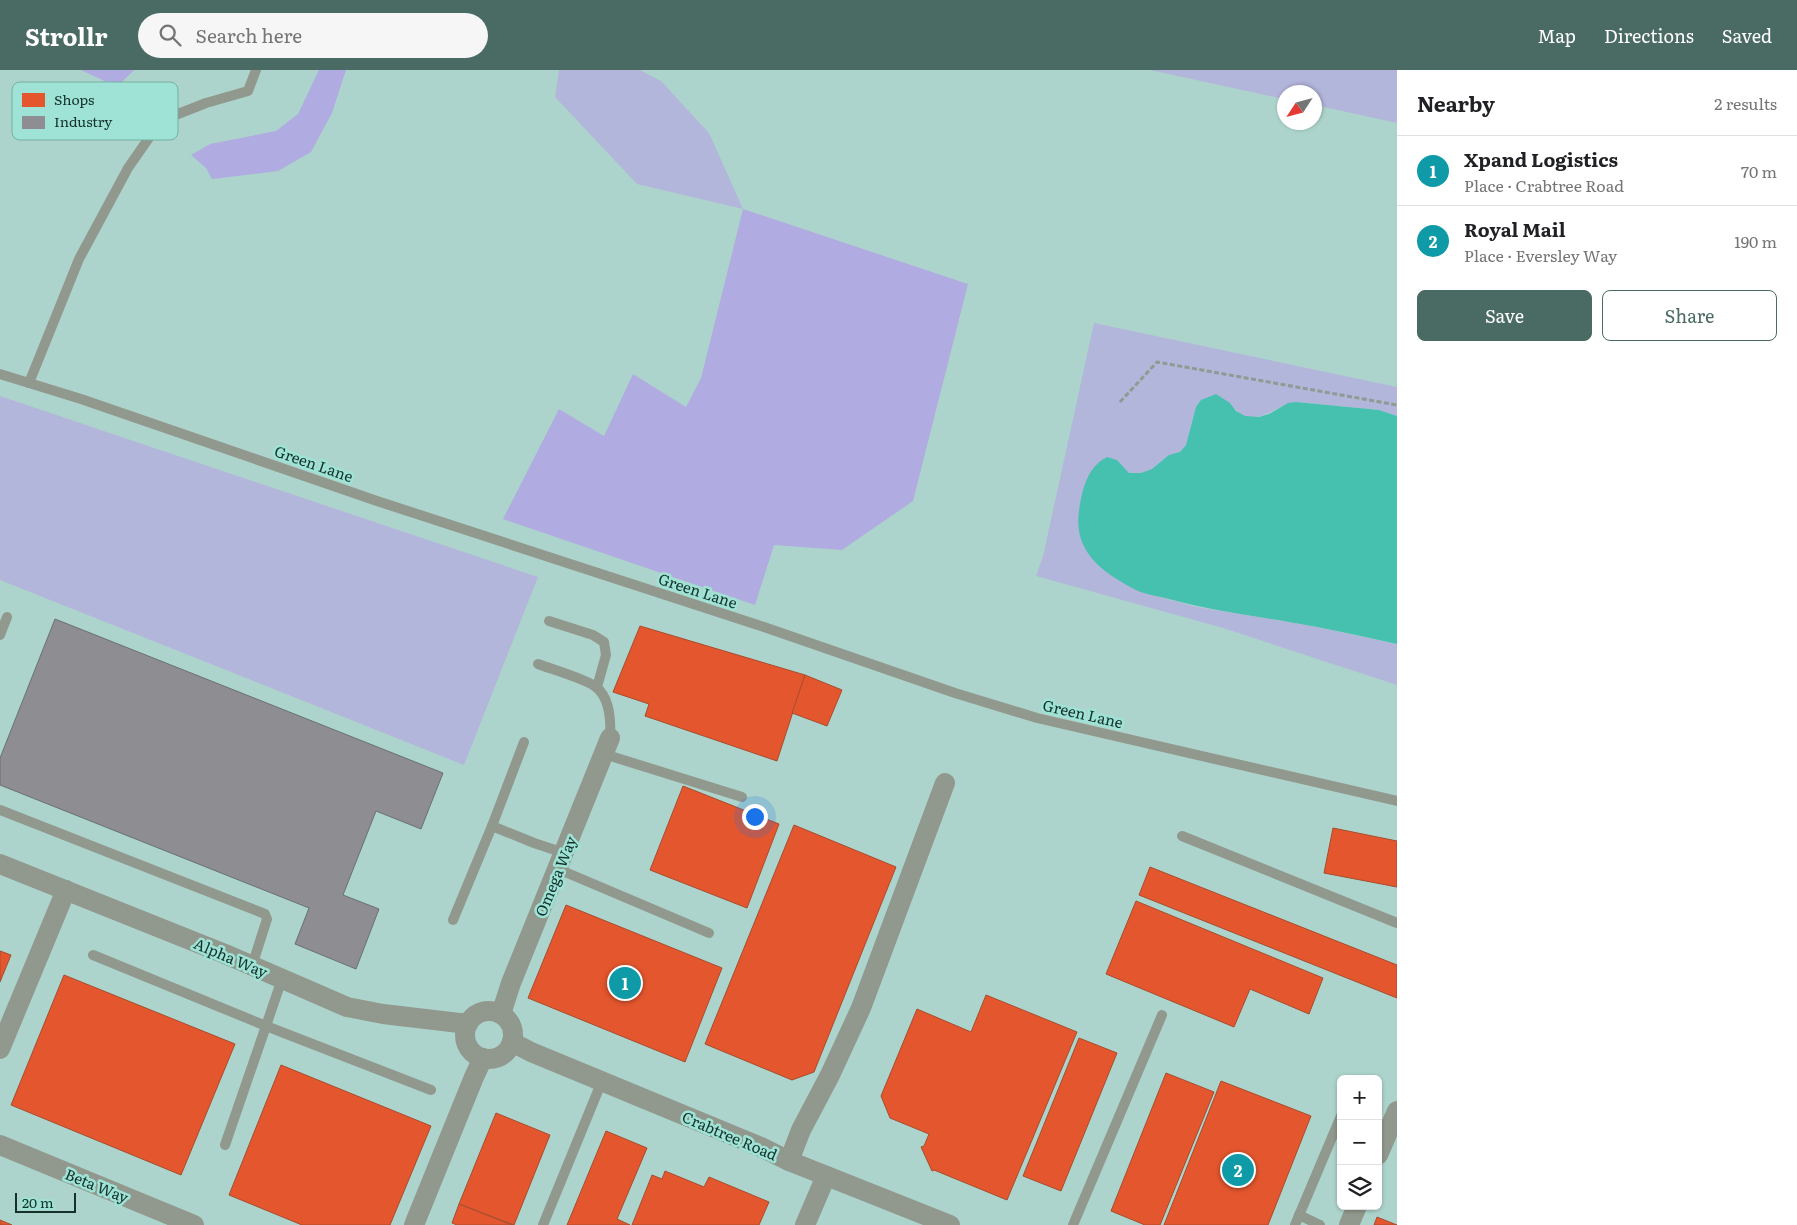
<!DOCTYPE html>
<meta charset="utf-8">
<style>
:root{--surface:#fff;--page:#f6f6f6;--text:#202124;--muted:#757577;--line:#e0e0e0;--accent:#4a6a64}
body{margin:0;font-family:Literata,serif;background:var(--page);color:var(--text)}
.controls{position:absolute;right:15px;bottom:15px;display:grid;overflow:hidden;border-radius:8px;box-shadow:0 1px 4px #0004}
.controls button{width:45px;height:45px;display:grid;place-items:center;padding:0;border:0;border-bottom:1px solid var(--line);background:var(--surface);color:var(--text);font:25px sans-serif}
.compass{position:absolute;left:1277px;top:15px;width:45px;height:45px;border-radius:50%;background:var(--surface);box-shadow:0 1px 4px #0004;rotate:234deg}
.scale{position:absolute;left:15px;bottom:12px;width:61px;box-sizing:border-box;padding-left:5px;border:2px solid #15312c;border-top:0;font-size:14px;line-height:18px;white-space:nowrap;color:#15312c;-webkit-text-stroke:4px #9ee3d5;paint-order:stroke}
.you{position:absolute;left:754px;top:746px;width:18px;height:18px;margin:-12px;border:4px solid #fff;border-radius:50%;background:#1a73e8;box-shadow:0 0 0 8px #1a73e833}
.badge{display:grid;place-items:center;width:32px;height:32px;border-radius:50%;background:var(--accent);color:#fff;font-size:16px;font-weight:700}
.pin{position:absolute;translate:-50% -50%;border:2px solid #fff;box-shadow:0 1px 5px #0006}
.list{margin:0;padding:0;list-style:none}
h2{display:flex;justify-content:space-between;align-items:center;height:65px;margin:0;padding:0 20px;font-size:21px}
h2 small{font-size:16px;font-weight:400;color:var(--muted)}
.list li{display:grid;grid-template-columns:32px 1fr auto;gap:15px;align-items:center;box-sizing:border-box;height:70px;padding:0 20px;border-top:1px solid var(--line)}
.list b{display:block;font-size:19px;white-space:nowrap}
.list p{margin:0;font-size:16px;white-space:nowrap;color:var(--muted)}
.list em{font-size:16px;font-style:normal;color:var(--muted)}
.actions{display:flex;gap:10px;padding:15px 20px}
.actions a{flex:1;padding:11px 0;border:1px solid var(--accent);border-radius:8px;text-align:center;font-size:18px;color:var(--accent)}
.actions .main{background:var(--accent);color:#fff}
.icon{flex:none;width:28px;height:28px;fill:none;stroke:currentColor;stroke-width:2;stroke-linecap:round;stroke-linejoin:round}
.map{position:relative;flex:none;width:1397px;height:1155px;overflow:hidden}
header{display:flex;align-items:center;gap:30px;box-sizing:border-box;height:70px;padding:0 25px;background:var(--accent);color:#fff}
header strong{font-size:24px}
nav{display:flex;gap:28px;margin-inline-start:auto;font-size:18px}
.search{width:350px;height:45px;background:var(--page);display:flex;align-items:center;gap:12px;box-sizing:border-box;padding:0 18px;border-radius:28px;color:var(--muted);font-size:19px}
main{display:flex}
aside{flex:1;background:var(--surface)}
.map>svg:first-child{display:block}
.green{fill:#b3b6db}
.forest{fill:#b0abe1}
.water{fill:#46c0af}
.shops{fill:#e4572e;stroke:#a64c2d}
.industry{fill:#8d8d92;stroke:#697173}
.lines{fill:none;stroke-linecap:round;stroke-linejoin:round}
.path{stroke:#8d9b93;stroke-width:3;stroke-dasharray:5 2.5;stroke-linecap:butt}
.service{stroke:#91988d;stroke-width:10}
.minor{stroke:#91988d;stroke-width:20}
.labels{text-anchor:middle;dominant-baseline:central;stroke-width:5;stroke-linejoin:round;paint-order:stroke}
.street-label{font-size:15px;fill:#15312c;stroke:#9ee3d5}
.key{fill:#9ee3d5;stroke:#75aea2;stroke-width:1}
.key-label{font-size:14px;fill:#15312c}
</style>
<header>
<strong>Strollr</strong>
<div class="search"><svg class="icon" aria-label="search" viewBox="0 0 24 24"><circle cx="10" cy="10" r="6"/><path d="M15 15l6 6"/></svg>Search here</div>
<nav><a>Map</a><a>Directions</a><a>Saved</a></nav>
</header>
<main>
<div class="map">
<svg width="1397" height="1155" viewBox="0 0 1397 1155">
<rect width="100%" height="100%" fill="#add4cc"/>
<g class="green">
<polygon points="559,0 640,0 661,11 709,63 743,139 637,114 555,27"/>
<polygon points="1150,0 1397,0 1397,53 1315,35 1314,22 1284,22 1284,29"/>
<path d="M 1094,253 L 1397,317 L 1397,346 L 1379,340 L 1296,332 C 1271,336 1252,364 1230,333 L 1196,337 L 1186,375 L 1180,383 L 1169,385 L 1152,399 L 1141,403 L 1129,403 L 1117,390 L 1138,521 L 1197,537 L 1307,555 L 1397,574 L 1397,615 L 1223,558 L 1036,506 L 1043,486 Z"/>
<polygon points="0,326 538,507 464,695 0,510"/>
</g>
<g class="forest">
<polygon points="81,0 134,0 117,17"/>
<polygon points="319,0 346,0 332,43 311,82 278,101 212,109 206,98 191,85 210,74 276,61 298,44"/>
<polygon points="743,139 968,214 913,431 842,480 774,475 755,535 503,449 559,339 604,366 633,304 686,337 701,308"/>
</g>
<path class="water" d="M 1216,324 L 1230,333 L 1236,341 L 1245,346 L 1259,347 L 1269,344 L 1288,333 L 1296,332 L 1379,340 L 1397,346 L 1397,574 C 1361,566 1325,558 1289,552 C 1249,545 1208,540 1169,529 C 1159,526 1146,525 1136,520 C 1103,503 1073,482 1079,441 C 1082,420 1087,397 1107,387 L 1117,390 L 1129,403 L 1141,403 L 1152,399 L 1169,385 L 1180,382 L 1186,375 L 1196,337 L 1201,330 Z"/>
<g class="shops">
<polygon points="640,556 805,605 777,691 645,646 649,634 613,622"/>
<polygon points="805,605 842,620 827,656 792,643"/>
<polygon points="683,716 779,754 747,838 650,800"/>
<polygon points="794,755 896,797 814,1002 792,1010 705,974"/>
<polygon points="1333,758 1397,771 1397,817 1324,803"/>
<polygon points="1150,797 1397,895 1397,928 1139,825"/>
<polygon points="1136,831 1323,908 1309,944 1250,919 1234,957 1106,904"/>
<polygon points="566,835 722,898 685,992 528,928"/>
<polygon points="0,881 11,885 0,912"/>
<polygon points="64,905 235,974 181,1105 11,1035"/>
<polygon points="986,925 1077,962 1007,1130 934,1100 932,1101 921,1077 924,1076 929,1064 890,1048 881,1026 917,939 971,962"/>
<polygon points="1079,968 1117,983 1061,1121 1023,1106"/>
<polygon points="281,995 431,1056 390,1155 302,1155 229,1125"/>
<polygon points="1166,1003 1214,1022 1160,1155 1145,1155 1111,1141"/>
<polygon points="1221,1011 1311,1046 1268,1155 1164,1155"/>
<polygon points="496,1043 550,1065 514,1155 459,1134"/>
<polygon points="606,1061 647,1078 617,1149 630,1155 567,1155"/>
<polygon points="665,1101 704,1117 709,1107 769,1132 759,1155 632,1155 652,1105 662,1109"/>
<polygon points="459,1134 512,1155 457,1155 452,1153"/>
<polygon points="1377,1147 1397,1155 1374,1155"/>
<polygon points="0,1150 12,1155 0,1155"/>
</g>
<polygon class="industry" points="55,549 443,703 421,759 376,741 343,825 379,839 356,899 295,874 309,838 0,715 0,688"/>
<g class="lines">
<polyline class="path" points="1120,332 1157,292 1397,335"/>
<g class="service">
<polyline points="0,304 81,329 377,431 764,557 955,623 1037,648 1397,731"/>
<polyline points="29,313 79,189 128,98 151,65 173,46 206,33 248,21 256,0"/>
<polyline points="549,551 593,565 604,572 606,585 597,617"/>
<polyline points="0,565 7,547"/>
<path d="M 538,594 C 551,599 586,609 596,617 C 610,628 611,652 610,668"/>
<polyline points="604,684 742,727"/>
<polyline points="0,740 265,844 267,849 252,896"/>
<polyline points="492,756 524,672"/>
<polyline points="1182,766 1397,853"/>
<polyline points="558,799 709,863"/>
<polyline points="453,850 492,756 534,773 564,783"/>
<polyline points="93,885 266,956 225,1075"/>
<polyline points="282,909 266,956 431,1020"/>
<polyline points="1299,1145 1320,1155"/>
<polyline points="543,1155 602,1011"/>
<polyline points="1073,1155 1162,945"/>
<polyline points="1295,1155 1341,1046"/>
</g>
<g class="minor">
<polyline points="0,794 225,884 347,937 383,944 468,954"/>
<circle cx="489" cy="965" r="24"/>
<polyline points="501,944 511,913 610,668"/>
<polyline points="512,972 531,982 761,1077 789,1091 950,1155"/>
<polyline points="0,979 66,820"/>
<polyline points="0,1075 194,1155"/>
<polyline points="1378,1085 1397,1041"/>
<polyline points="789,1091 801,1060 830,1005 861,938 945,713"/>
<polyline points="414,1155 474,1007 483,988"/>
<polyline points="805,1155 826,1106"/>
<polyline points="1349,1155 1357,1136"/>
</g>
</g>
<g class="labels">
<g class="street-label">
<text transform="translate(314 393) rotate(19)">Green Lane</text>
<text transform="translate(698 520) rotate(18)">Green Lane</text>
<text transform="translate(1083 643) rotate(13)">Green Lane</text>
<text transform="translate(555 806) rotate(-68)">Omega Way</text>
<text transform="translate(231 887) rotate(23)">Alpha Way</text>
<text transform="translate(730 1065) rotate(23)">Crabtree Road</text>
<text transform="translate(97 1115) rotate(22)">Beta Way</text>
</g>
</g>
<rect x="12" y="12" width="166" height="58" rx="8" class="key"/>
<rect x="22" y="23" width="23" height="14" fill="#e4572e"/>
<rect x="22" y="46" width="23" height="13" fill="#8d8d92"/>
<g class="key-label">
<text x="54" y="35">Shops</text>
<text x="54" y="57">Industry</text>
</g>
</svg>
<div class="controls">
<button>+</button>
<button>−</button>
<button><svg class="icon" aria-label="layers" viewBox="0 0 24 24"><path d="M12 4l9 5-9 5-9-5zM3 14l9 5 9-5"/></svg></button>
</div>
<svg class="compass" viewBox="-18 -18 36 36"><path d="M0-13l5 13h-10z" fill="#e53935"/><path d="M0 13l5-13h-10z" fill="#757577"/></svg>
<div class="scale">20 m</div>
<div class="you"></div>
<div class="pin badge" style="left:625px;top:913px;background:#0f9aa8">1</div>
<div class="pin badge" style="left:1238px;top:1100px;background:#0f9aa8">2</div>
</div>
<aside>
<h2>Nearby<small>2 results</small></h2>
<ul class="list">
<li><span class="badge" style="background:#0f9aa8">1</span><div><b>Xpand Logistics</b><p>Place · Crabtree Road</p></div><em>70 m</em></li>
<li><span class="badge" style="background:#0f9aa8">2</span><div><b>Royal Mail</b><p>Place · Eversley Way</p></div><em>190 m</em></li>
</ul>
<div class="actions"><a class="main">Save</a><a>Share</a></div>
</aside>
</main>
